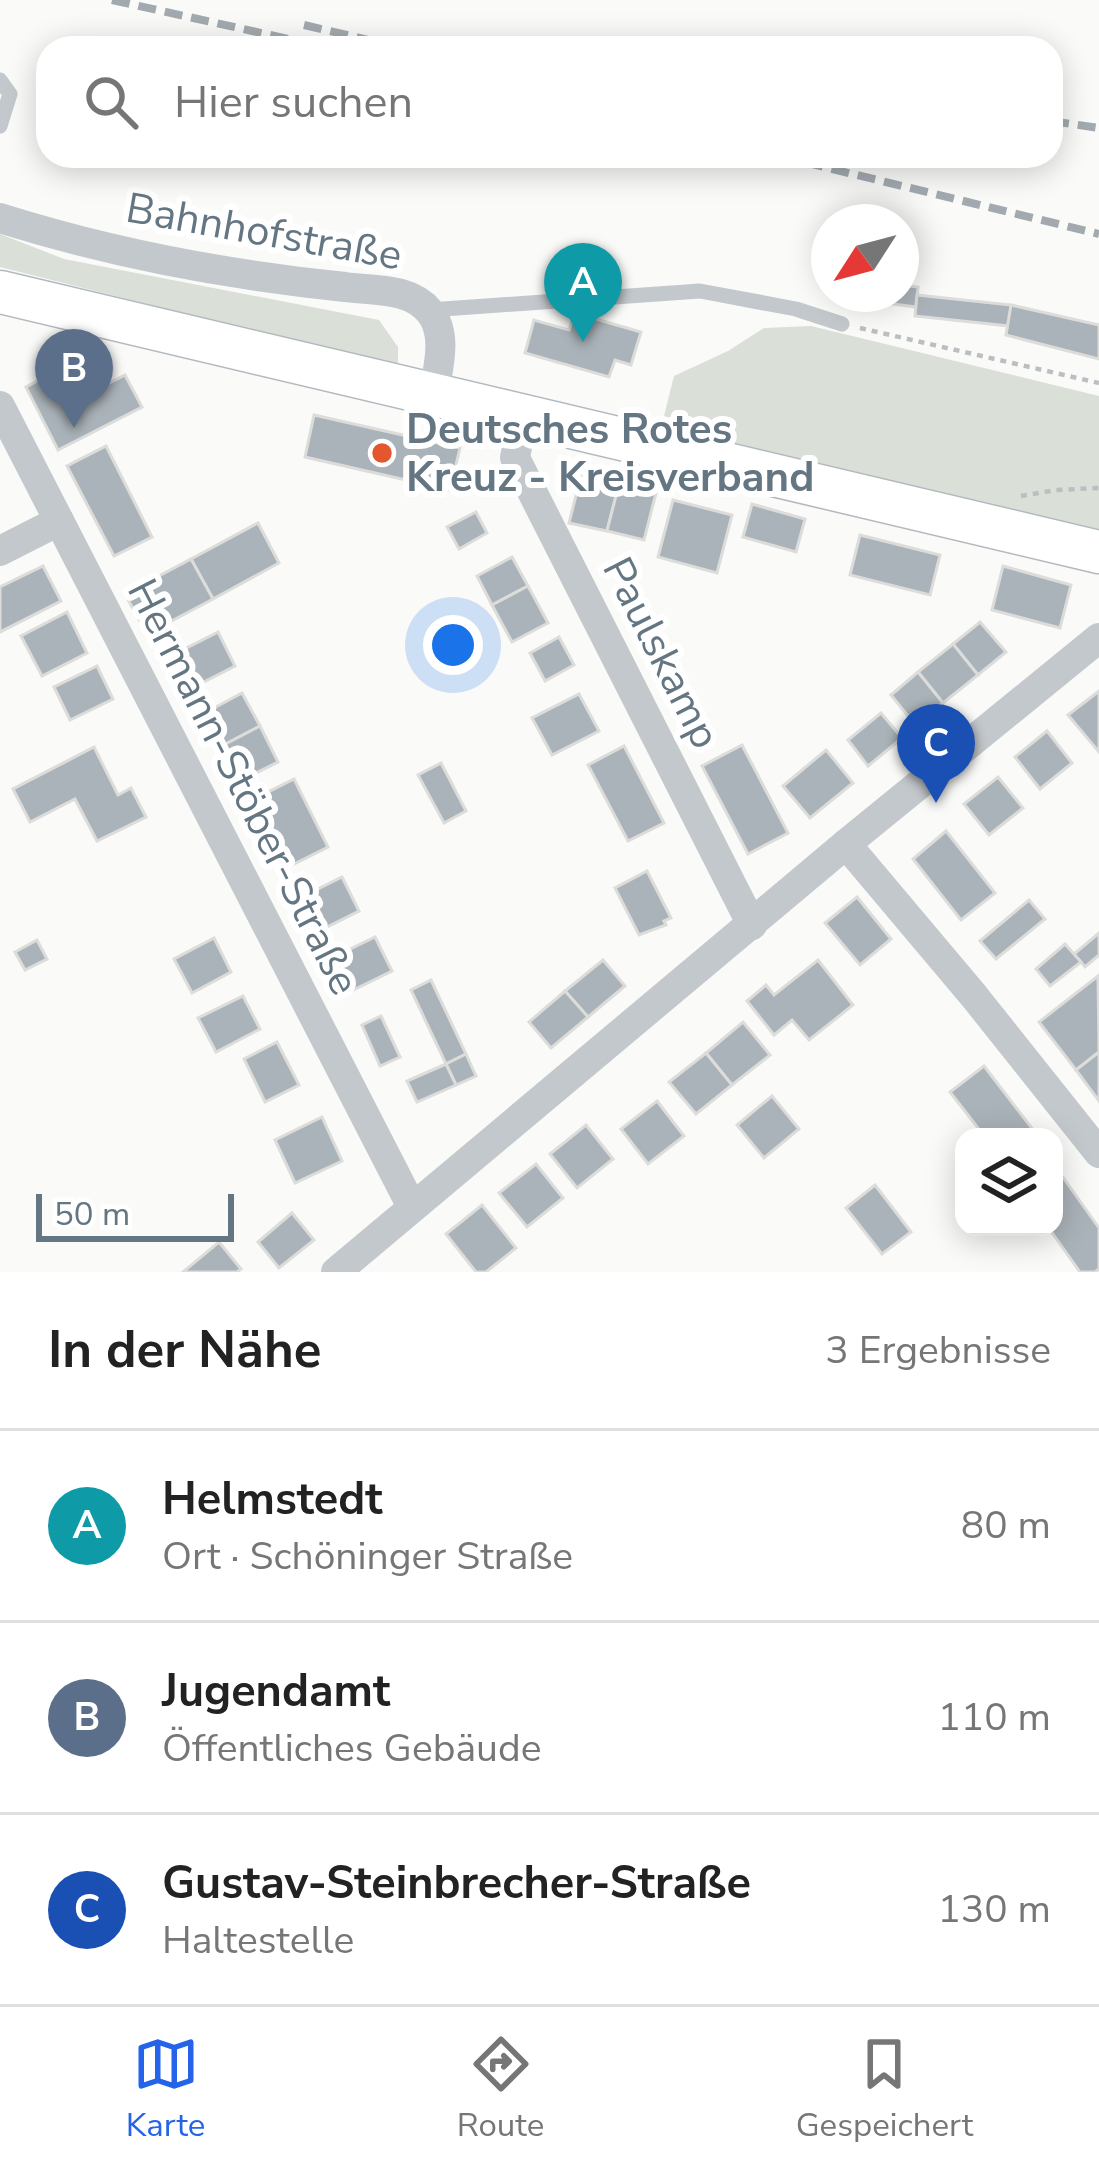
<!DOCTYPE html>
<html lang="de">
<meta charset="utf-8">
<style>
:root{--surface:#fff;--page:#f6f6f6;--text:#222;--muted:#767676;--line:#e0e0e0;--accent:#2563eb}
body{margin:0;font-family:"Nunito Sans",sans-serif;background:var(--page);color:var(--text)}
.controls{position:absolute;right:36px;bottom:36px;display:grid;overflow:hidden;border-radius:24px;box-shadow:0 6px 30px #0003}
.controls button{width:108px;height:108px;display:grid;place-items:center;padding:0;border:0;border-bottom:3px solid var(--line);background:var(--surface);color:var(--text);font:60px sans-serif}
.compass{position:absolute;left:811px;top:204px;width:108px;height:108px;border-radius:50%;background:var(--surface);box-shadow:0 6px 30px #0003;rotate:234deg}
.scale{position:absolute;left:36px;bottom:30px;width:198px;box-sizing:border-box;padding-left:12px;border:6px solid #657683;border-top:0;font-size:33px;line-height:42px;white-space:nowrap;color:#657683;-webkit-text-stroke:9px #fff;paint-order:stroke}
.you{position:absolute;left:453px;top:645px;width:42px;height:42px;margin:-30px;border:9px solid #fff;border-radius:50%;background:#1a73e8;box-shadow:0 0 0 18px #1a73e833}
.badge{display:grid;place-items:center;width:78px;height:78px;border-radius:50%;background:var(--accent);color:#fff;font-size:39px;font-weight:700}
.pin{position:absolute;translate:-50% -99px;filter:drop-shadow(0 3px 6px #0008)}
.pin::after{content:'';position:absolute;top:63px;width:42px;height:36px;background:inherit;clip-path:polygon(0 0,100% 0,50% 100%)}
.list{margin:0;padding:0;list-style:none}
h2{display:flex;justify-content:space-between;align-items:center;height:156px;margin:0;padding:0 48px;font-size:51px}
h2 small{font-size:39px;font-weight:400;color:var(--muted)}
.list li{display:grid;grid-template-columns:78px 1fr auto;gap:36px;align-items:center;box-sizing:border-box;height:192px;padding:0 48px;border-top:3px solid var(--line)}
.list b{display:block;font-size:45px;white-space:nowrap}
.list p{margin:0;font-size:39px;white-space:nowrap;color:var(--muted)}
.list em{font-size:39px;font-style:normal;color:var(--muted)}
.icon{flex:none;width:66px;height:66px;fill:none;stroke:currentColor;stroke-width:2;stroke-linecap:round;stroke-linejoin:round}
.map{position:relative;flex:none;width:1099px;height:1272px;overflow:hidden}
.search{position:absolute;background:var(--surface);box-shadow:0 6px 30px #0003;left:36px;right:36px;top:36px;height:132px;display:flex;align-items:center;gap:30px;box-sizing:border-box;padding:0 42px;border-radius:36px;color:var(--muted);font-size:45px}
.sheet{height:732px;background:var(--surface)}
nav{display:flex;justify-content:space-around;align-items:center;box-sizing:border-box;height:168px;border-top:3px solid var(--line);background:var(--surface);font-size:33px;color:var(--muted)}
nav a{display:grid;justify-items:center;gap:6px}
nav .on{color:var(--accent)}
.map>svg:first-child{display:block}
.green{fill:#dadfd7}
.building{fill:#aab3b9;stroke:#dcdcda;stroke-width:3}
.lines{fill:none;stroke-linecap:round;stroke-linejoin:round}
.secondary-casing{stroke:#b3babf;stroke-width:45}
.path{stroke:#bbbfc2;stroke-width:4.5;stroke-dasharray:6 6;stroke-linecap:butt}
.service{stroke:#c3c8cc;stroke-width:15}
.minor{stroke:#c3c8cc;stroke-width:30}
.secondary{stroke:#fff;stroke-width:42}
.rail{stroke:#a2aab0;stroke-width:8;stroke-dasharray:18 9;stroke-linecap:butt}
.poi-dot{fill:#e4572e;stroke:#fff;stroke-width:4.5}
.labels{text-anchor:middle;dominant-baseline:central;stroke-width:12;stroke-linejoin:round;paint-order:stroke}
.street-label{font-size:42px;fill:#657683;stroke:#fff}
.poi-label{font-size:42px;font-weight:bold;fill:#657683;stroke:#fff;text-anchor:start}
</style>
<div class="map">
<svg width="1099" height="1272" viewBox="0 0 1099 1272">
<rect width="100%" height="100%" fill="#fafaf8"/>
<g class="green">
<polygon points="0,234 64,259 379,320 398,347 398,367 0,267"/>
<polygon points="811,326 1099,396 1099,543 660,432 674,376 728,351 764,328"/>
</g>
<g class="building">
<polygon points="901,285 918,287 916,307 855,299 855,294 901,294"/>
<polygon points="917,295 1011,305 1009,326 915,316"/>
<polygon points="1011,305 1099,325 1099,359 1006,335"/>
<polygon points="575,313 641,332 631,365 615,360 609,377 525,353 534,320 569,330"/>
<polygon points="58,370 74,401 125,375 142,407 58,450 26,387"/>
<polygon points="314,415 460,448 450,490 305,457"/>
<polygon points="106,446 152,537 114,556 67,466"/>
<polygon points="581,476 619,484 607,531 569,523"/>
<polygon points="619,484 656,493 644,540 607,531"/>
<polygon points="673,500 732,515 717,573 658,557"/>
<polygon points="752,504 805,519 796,552 743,537"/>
<polygon points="476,512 487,533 459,549 447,527"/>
<polygon points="258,523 279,563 213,599 191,559"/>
<polygon points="860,535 940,555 930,595 850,575"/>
<polygon points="512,557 528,586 492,605 477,576"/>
<polygon points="191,559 213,599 147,634 125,594"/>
<polygon points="43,566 61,601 0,632 0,587"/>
<polygon points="1003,566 1071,585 1060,628 992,610"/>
<polygon points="528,586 548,623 512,642 492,605"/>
<polygon points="67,612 87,653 42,676 21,636"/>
<polygon points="980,622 1006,652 978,675 953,644"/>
<polygon points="218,632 235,666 190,689 173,655"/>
<polygon points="559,637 574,665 545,681 530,653"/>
<polygon points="953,644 978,675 943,703 918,672"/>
<polygon points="97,666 113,699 70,720 54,687"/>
<polygon points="918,672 943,703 916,726 891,695"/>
<polygon points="1099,691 1099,752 1068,715"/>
<polygon points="242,693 260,726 218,748 201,715"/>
<polygon points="579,694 599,731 552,755 532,718"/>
<polygon points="881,713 902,738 868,766 848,740"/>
<polygon points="260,726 278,762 236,783 218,748"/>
<polygon points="1047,731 1072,763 1040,789 1015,757"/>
<polygon points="742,745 788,833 748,854 702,766"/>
<polygon points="624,746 664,823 628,841 588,765"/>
<polygon points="94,747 118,795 131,788 146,817 97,841 75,799 30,822 13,789"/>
<polygon points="826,750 853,783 810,818 783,786"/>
<polygon points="441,763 466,811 444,823 418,775"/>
<polygon points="998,777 1023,808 989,835 964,804"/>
<polygon points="294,779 328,847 284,869 250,801"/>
<polygon points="946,831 995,893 961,920 913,859"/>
<polygon points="647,871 671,918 664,921 666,925 639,935 615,888"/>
<polygon points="342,877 359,911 315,933 298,899"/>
<polygon points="857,897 891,939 860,965 825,923"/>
<polygon points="1029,900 1045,919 996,959 980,941"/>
<polygon points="1099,933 1099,955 1085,967 1074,954"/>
<polygon points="375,937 392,971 347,993 330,959"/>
<polygon points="214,938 231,972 192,993 174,959"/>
<polygon points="37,940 47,959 25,970 15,952"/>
<polygon points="1065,944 1081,962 1050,986 1036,969"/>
<polygon points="603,960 625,986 588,1017 565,991"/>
<polygon points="818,960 853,1005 809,1040 792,1020 774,1035 747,1001 766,985 774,995"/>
<polygon points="1098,976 1099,1052 1076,1070 1039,1022"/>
<polygon points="431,980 466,1054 446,1064 411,990"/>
<polygon points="565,991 588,1017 551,1048 529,1022"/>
<polygon points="243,996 260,1029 216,1052 198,1018"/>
<polygon points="381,1016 400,1057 380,1066 362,1025"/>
<polygon points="743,1022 770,1055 732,1085 706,1053"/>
<polygon points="277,1042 299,1085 265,1102 244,1059"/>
<polygon points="1099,1052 1099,1101 1076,1070"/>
<polygon points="706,1053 732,1085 696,1114 669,1082"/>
<polygon points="466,1054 476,1076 456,1085 446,1064"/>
<polygon points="446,1064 456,1085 417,1102 407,1081"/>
<polygon points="984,1066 1034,1131 1026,1137 985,1137 950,1092"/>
<polygon points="772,1096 799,1129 764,1158 737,1125"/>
<polygon points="657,1101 684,1136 648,1164 621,1129"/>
<polygon points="322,1117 342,1161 295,1183 275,1140"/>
<polygon points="586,1125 613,1159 577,1188 550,1154"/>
<polygon points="536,1164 563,1198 527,1227 499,1193"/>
<polygon points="1062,1176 1099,1228 1099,1269 1095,1272 1080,1272 1048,1227 1054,1227 1054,1182"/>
<polygon points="875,1185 911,1232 882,1254 846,1208"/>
<polygon points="482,1205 516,1248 486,1272 476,1272 446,1234"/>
<polygon points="292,1213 314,1240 279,1268 258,1242"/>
<polygon points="219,1242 241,1269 237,1272 183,1272"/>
</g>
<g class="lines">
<defs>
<polyline id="secondary" points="0,292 1099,552"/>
</defs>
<use href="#secondary" class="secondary-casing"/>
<g class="path">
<polyline points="860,328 1099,383"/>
<polyline points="1021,496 1056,490 1099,488"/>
</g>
<g class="service">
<polyline points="0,80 10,94 0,126"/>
<polyline points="429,310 700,291 796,309 842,324"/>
</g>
<g class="minor">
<path d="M 0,218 C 111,253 228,275 345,287 C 373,291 410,287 430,312 C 448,334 438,368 434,393"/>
<polyline points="0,406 412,1207"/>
<polyline points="523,413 515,458 752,925"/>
<polyline points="0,551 59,521"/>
<polyline points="846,844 974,996 1099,1153"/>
<polyline points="336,1272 846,844 1099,638"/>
</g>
<use href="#secondary" class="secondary"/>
<g class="rail">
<polyline points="112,0 329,48"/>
<polyline points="304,25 403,48"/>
<polyline points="1051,121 1099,128"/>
<polyline points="779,156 1099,234"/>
</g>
</g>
<circle class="poi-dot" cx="382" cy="453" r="12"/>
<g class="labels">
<g class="street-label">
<text transform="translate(264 232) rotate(10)">Bahnhofstraße</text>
<text transform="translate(661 653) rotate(63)">Paulskamp</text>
<text transform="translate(243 787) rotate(63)">Hermann-Stöber-Straße</text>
</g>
<g class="poi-label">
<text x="406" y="429">Deutsches Rotes<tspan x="406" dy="48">Kreuz - Kreisverband</tspan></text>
</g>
</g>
</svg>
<div class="controls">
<button><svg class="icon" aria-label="layers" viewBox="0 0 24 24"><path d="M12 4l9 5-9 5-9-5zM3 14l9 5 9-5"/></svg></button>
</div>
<svg class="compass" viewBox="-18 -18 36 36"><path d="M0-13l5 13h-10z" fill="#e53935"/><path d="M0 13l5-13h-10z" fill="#767676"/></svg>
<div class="scale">50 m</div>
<div class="you"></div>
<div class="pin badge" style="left:583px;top:342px;background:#0f9aa8">A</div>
<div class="pin badge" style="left:74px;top:428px;background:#5c6f8a">B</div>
<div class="pin badge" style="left:936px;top:803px;background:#1a4fb4">C</div>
<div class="search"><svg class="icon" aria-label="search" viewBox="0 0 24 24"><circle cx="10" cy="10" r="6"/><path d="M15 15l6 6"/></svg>Hier suchen</div>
</div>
<section class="sheet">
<h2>In der Nähe<small>3 Ergebnisse</small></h2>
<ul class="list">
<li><span class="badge" style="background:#0f9aa8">A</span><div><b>Helmstedt</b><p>Ort · Schöninger Straße</p></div><em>80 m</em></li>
<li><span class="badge" style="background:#5c6f8a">B</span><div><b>Jugendamt</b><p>Öffentliches Gebäude</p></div><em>110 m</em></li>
<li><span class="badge" style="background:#1a4fb4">C</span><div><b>Gustav-Steinbrecher-Straße</b><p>Haltestelle</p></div><em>130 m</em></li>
</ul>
</section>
<nav>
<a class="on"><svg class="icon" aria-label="map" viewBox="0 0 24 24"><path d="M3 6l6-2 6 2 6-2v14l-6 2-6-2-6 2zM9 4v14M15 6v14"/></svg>Karte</a>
<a><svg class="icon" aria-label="directions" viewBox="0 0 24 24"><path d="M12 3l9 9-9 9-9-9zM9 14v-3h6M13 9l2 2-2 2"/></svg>Route</a>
<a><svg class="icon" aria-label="saved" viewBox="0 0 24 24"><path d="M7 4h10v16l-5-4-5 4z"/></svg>Gespeichert</a>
</nav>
